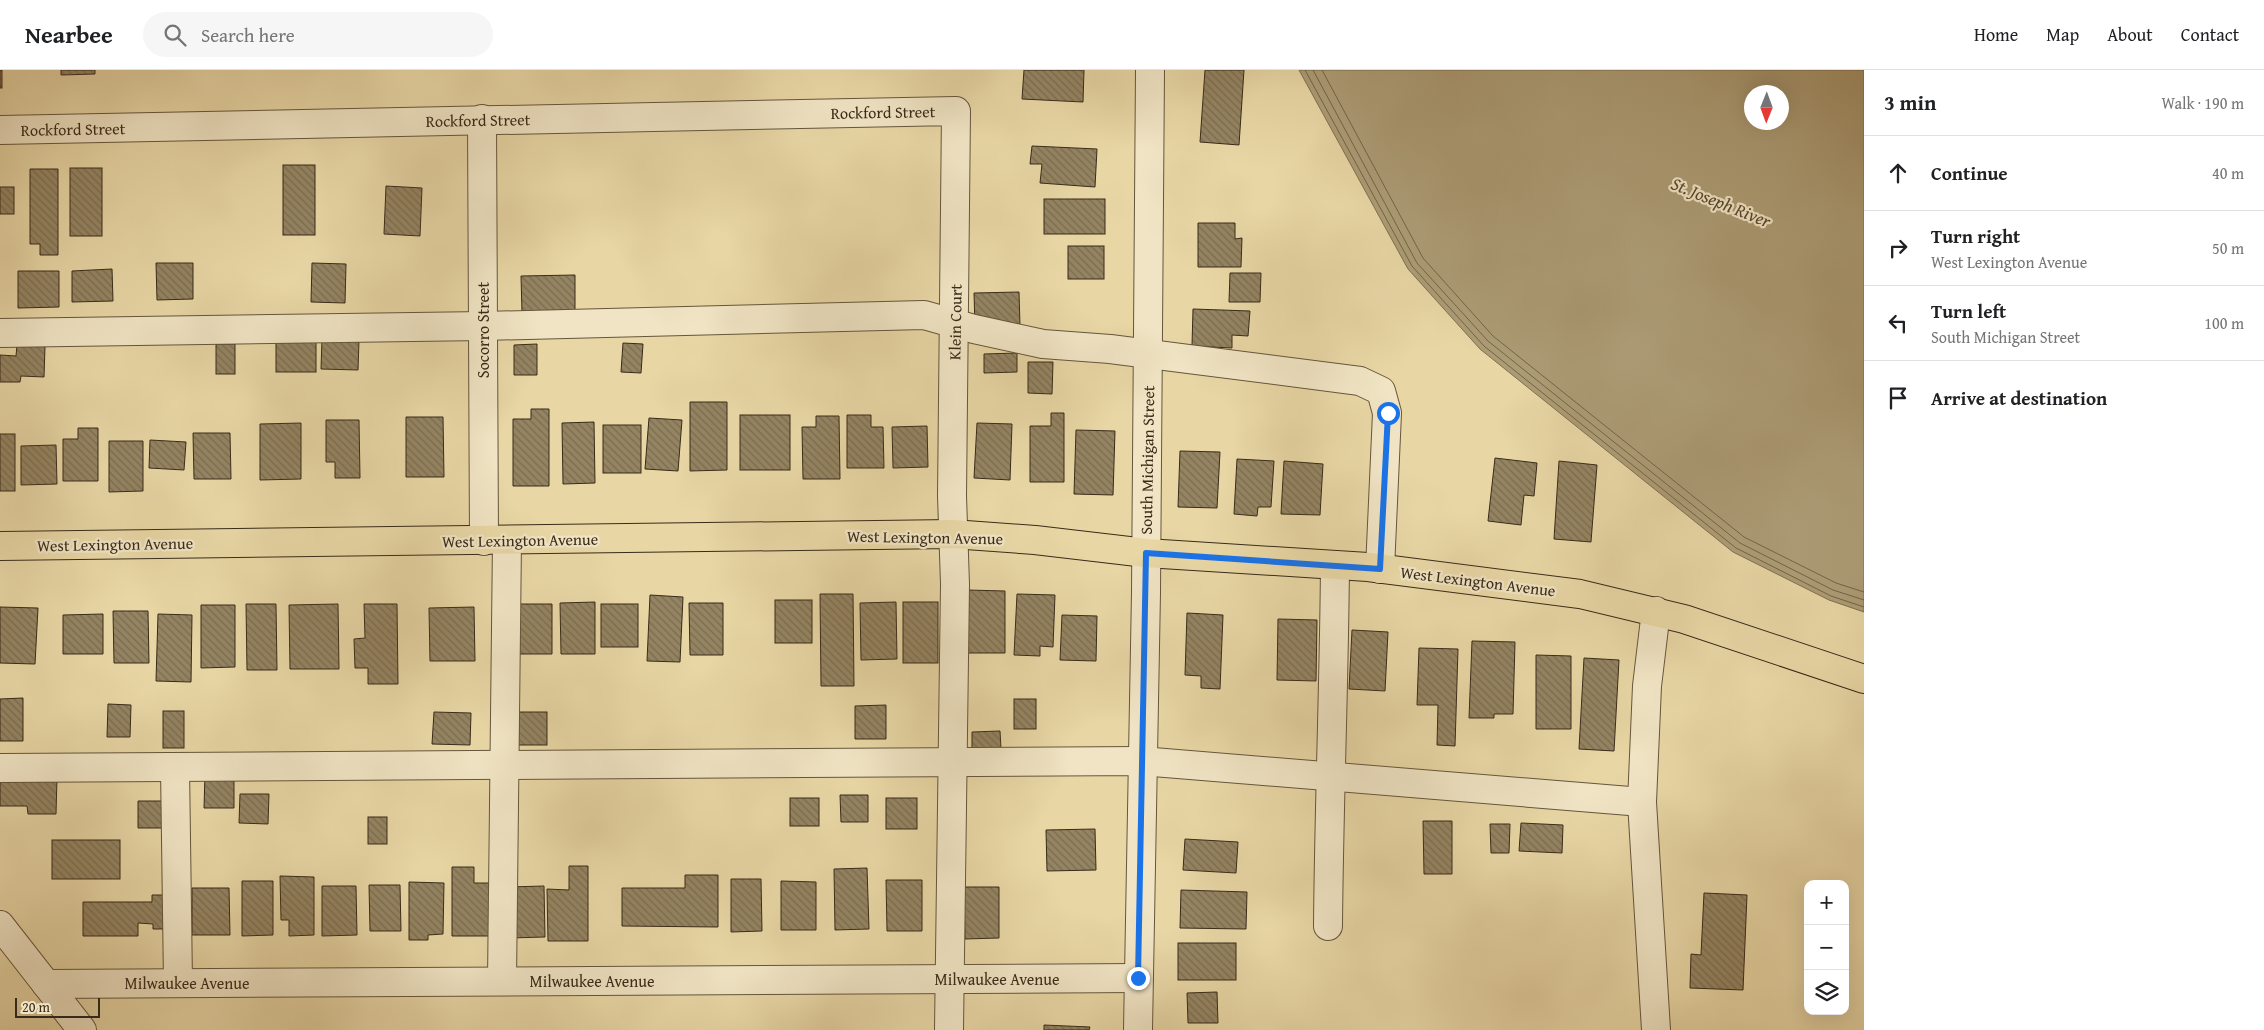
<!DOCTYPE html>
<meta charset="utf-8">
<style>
:root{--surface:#fff;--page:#f6f6f6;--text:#202124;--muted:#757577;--line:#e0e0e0}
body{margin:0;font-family:"Gentium Book Plus",serif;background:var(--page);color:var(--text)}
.controls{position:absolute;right:15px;bottom:15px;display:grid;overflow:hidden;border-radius:10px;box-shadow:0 5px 20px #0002}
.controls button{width:45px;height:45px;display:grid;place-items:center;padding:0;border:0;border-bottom:1px solid var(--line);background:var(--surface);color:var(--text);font:25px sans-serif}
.compass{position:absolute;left:1744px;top:15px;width:45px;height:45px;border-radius:50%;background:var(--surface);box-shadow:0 5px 20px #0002;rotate:181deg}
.scale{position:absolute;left:15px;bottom:12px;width:85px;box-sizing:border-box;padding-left:5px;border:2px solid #392b19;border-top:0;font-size:14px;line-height:18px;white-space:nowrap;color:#392b19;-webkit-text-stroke:4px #f0e4c4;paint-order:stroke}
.stop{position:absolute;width:15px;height:15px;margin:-11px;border:4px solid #1a73e8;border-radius:50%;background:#fff}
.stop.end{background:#1a73e8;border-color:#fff;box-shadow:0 1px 5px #0008}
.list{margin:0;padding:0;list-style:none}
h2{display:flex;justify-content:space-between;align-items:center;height:65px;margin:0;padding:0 20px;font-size:21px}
h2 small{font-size:16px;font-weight:400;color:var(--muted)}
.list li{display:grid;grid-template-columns:32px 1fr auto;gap:15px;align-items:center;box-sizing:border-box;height:75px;padding:0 20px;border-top:1px solid var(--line)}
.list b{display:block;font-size:19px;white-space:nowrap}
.list p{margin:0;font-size:16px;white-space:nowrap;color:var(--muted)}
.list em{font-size:16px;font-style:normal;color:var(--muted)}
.icon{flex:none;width:28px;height:28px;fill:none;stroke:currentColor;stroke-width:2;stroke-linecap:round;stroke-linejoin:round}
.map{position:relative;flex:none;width:1864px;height:960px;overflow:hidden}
header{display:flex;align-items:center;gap:30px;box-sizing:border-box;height:70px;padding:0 25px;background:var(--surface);border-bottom:1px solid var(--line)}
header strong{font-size:24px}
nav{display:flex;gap:28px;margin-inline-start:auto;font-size:18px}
.search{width:350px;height:45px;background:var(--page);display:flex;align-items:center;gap:12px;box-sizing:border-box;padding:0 18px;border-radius:28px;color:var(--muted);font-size:19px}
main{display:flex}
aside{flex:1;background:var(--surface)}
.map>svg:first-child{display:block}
.water{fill:#ac9c75;stroke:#7e6f50;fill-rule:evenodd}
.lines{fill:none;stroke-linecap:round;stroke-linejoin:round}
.shore{stroke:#726447;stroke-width:1}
.building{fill:url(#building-back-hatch);stroke:#392b19}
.minor-casing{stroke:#65563c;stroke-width:30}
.major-casing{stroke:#392b19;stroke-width:30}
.minor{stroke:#f0e4c4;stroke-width:28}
.major{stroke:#e8d6a5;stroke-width:28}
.route{stroke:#1a73e8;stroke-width:6}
.labels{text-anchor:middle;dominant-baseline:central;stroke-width:4.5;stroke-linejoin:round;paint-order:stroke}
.street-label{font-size:16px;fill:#392b19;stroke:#f0e4c4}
.water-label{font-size:18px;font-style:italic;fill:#564730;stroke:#f0e4c4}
</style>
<header>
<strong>Nearbee</strong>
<div class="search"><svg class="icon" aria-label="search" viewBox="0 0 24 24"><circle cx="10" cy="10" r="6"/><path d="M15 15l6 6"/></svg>Search here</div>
<nav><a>Home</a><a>Map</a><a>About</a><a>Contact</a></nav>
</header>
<main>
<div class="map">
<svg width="1864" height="960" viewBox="0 0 1864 960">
<defs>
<pattern id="building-back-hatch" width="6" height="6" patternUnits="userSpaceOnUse" patternTransform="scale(1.25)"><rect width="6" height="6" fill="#948462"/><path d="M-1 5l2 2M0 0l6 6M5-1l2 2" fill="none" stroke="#7a6c50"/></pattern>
</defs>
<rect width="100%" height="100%" fill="#e8d6a5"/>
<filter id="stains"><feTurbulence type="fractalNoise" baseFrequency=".004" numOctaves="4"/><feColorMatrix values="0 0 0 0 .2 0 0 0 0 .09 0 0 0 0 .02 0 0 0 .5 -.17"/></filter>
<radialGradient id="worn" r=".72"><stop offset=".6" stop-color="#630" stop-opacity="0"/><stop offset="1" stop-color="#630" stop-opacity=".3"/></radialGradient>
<path class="water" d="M 1299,0 L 1864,0 L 1864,542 L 1829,530 L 1733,482 L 1480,279 L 1408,199 ZM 1752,22 L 1782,22 L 1782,52 L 1752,52 Z"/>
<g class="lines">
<g class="shore">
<polyline points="1305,0 1412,196 1484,276 1736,478 1831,526 1864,537"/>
<polyline points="1313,0 1417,193 1488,271 1740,473 1833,520 1864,530"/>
<polyline points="1322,0 1423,188 1493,266 1744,467 1836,513 1864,522"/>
</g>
</g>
<g class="building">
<rect x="0" y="0" width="2" height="18"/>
<polygon points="61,0 95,0 95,4 61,5"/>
<polygon points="1024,0 1084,0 1083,32 1022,29"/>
<polygon points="1205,0 1244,0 1239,75 1200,72"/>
<polygon points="1032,76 1097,79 1095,117 1040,113 1042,94 1030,94"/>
<rect x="283" y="95" width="32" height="70"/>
<rect x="70" y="98" width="32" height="68"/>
<polygon points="30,99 58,99 58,185 40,185 40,174 30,174"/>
<polygon points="386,116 422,118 420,166 384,164"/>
<rect x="0" y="117" width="14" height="27"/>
<rect x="1044" y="129" width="61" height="35"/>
<polygon points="1198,153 1235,153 1235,169 1242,168 1241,197 1198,197"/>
<rect x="1068" y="176" width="36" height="33"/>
<polygon points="156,193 193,193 193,229 157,230"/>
<polygon points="312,193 346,194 345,233 311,232"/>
<polygon points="112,199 113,231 72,232 72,201"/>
<polygon points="18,201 59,201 59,237 18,238"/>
<polygon points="1230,203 1261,203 1260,232 1229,232"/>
<polygon points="575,205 575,243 522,243 521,206"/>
<polygon points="1019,222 1020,256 975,257 974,223"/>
<polygon points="1193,239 1250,241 1248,266 1232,265 1232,278 1192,276"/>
<polygon points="322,269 359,270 358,300 321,299"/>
<rect x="276" y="272" width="40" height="30"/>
<polygon points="623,273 643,274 641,303 621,302"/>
<rect x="216" y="274" width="19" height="30"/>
<polygon points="537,274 537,305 514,305 514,275"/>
<polygon points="17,275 45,276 44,307 21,306 20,312 0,312 0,285 16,286"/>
<polygon points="1017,283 1017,302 984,303 984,284"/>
<polygon points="1028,292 1053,292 1052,324 1028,323"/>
<polygon points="690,332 727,332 727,400 690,401"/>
<polygon points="531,339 549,339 549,416 513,416 513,349 531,349"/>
<polygon points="1051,343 1064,343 1064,412 1030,412 1030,356 1051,356"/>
<rect x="740" y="345" width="50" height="55"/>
<polygon points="847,345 871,345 871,357 883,357 884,398 847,398"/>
<polygon points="816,346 839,346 840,409 803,409 802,357 816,357"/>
<polygon points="406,347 443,347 444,407 406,407"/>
<polygon points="649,348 682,350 678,401 645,399"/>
<polygon points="326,350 359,350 360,408 335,408 335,392 326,392"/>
<polygon points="594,352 595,413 563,414 562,353"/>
<polygon points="301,353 301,409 260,410 260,354"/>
<polygon points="977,353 1012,354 1010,410 974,408"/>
<rect x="603" y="355" width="38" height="48"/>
<polygon points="927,356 928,397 893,398 892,357"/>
<polygon points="78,358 98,358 98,411 63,411 63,369 78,369"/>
<polygon points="1076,360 1115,361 1113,425 1074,424"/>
<polygon points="193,363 230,363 231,409 194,409"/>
<rect x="0" y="364" width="15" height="57"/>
<polygon points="150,370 186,372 184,400 149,398"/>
<polygon points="109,371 143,371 143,421 109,422"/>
<polygon points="56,375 57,414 21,415 21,376"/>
<polygon points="1180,381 1220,382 1217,438 1178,437"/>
<polygon points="1495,388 1537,393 1534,426 1524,425 1521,455 1488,451"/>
<polygon points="1237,389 1274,391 1271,437 1258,437 1257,446 1234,444"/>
<polygon points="1284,391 1323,394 1320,445 1281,444"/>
<polygon points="1559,391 1597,395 1591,472 1554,469"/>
<polygon points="967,520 1005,521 1005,583 967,583"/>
<polygon points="820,524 853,524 854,616 821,616"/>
<polygon points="1017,524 1055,525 1053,577 1040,576 1040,586 1014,585"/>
<polygon points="650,525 683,527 680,592 647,591"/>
<rect x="775" y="530" width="37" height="43"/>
<polygon points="595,532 595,584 561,584 560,533"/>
<polygon points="896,532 897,589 861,590 860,533"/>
<rect x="903" y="532" width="35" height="61"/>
<polygon points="689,533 723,533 723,585 690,585"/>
<polygon points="246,534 276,534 277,600 247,600"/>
<polygon points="338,534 339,599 290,599 289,535"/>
<polygon points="364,534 397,534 398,614 368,614 368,598 355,598 354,569 365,568"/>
<polygon points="518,534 552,534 552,584 519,584"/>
<rect x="601" y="534" width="37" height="43"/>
<polygon points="201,535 235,535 235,597 201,598"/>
<polygon points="0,537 38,538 35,594 0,593"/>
<polygon points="474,537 475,591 430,591 429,538"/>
<polygon points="113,541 148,541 149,593 114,593"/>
<polygon points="1187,543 1223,545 1220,619 1201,618 1201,606 1185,605"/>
<polygon points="103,544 103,584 63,584 63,545"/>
<polygon points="158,544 192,545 191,612 156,611"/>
<polygon points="1062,545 1097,546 1096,591 1060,590"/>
<polygon points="1278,549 1317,550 1316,611 1277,610"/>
<polygon points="1352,560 1388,562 1385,621 1349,619"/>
<polygon points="1472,571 1515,572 1513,644 1494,644 1494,648 1469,648"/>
<polygon points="1419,578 1458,579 1455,676 1437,675 1438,635 1417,635"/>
<polygon points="1536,585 1571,586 1571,659 1536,659"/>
<polygon points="1584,588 1619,590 1614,681 1579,679"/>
<polygon points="23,628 23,671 0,671 0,629"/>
<rect x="1014" y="629" width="22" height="30"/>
<polygon points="108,634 131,635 130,667 107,667"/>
<polygon points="886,635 886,669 855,669 855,636"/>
<rect x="163" y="641" width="21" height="37"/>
<polygon points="434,642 471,643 470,675 432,674"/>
<rect x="518" y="642" width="29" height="33"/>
<polygon points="1000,661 1001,679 972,679 972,662"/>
<polygon points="205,704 234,705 234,738 204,738"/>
<polygon points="0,708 57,708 56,744 28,744 27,736 0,736"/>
<polygon points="240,724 269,724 268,754 239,753"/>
<polygon points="840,725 868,725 868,752 841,752"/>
<rect x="790" y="728" width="29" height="28"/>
<rect x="886" y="728" width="31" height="31"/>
<polygon points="138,731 165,731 166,758 138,758"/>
<rect x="368" y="747" width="19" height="27"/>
<polygon points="1423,751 1452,751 1452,804 1424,804"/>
<polygon points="1521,753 1563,755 1562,783 1519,781"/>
<polygon points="1490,754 1510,754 1509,783 1491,783"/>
<polygon points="1095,759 1096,800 1047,801 1046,760"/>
<polygon points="1185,769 1238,772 1236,803 1183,800"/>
<rect x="52" y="770" width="68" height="39"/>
<polygon points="569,796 588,796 588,871 548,871 547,819 569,820"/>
<polygon points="452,797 474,797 474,813 489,813 489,866 452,866"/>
<polygon points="867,798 869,859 835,860 834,799"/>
<polygon points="685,805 718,805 718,857 622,856 622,818 685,818"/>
<polygon points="280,806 314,807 314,865 289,866 289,850 281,850"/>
<polygon points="731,809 761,809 762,861 731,862"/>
<polygon points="886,810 922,810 922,861 887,861"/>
<polygon points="242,811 273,811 273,865 242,866"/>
<polygon points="781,811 816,812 816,860 781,860"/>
<polygon points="409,812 444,813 443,864 428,865 428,870 409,870"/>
<polygon points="369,815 400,815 401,861 370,861"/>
<polygon points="322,816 356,816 357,865 322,866"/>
<polygon points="544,816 545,867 509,868 508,817"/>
<polygon points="964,817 999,817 999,868 965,869"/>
<polygon points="192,818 229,818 230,865 192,865"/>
<polygon points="1181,820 1247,822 1246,859 1180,858"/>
<polygon points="1704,823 1747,825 1743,920 1690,918 1691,884 1701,885"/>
<polygon points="152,825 171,825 171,859 153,859 153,854 138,853 138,866 83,866 83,832 152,832"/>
<rect x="1178" y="873" width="58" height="37"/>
<polygon points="1217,922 1218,953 1188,953 1187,923"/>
<polygon points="1044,955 1090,957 1089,960 1044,960"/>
</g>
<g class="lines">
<defs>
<g id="minor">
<polyline points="482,49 484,471"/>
<polyline points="0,60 956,41 952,426 955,514 949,960"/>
<polyline points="0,263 484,256 924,245 974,259 1043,274 1110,279 1360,311 1381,321 1387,343 1380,499"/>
<polyline points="175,697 178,913"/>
<polyline points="0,698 1141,691 1642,732"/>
<polyline points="0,855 82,960"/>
<path d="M 1328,856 C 1329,736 1334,616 1335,495"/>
<polyline points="502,911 507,470"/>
<polyline points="46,914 1138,908"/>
<polyline points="1138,960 1146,522 1150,0"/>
<polyline points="1656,960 1642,732 1647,616 1656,541"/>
</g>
<polyline id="major" points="0,476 952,464 1035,470 1146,483 1368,497 1580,524 1684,549 1864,609"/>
</defs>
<use href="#minor" class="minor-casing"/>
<use href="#major" class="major-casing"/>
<use href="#minor" class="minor"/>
<use href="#major" class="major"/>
</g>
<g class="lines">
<polyline class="route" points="1138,908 1146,483 1380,499 1388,343"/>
</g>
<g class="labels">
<g class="street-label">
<text transform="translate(883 42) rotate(-1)">Rockford Street</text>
<text transform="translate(478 50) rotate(-1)">Rockford Street</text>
<text transform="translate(73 59) rotate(-1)">Rockford Street</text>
<text transform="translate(955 252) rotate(-89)">Klein Court</text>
<text transform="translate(483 260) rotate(-90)">Socorro Street</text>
<text transform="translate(1147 390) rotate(-89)">South Michigan Street</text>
<text transform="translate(925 467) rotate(1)">West Lexington Avenue</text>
<text transform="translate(520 470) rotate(-1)">West Lexington Avenue</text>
<text transform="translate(115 474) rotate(-1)">West Lexington Avenue</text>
<text transform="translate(1478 511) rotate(7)">West Lexington Avenue</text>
<text x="997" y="909">Milwaukee Avenue</text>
<text x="592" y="911">Milwaukee Avenue</text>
<text x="187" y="913">Milwaukee Avenue</text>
</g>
<g class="water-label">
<text transform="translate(1721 132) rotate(22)">St. Joseph River</text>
</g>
</g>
<rect width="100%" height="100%" filter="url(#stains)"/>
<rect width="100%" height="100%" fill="url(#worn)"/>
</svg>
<div class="controls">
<button>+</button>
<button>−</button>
<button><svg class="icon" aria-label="layers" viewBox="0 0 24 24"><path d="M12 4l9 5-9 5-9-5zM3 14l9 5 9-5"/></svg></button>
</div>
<svg class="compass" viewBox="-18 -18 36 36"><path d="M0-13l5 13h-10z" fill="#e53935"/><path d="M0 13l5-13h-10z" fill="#757577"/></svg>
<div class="scale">20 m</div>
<div class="stop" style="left:1388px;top:343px"></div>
<div class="stop end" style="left:1138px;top:908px"></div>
</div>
<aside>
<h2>3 min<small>Walk · 190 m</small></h2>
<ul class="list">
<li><svg class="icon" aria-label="ahead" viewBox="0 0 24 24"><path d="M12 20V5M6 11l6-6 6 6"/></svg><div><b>Continue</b></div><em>40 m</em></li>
<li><svg class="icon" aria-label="right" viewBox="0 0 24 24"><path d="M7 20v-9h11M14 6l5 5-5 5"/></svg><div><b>Turn right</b><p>West Lexington Avenue</p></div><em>50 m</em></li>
<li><svg class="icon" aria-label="left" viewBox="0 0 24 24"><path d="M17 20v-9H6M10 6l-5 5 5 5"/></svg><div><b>Turn left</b><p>South Michigan Street</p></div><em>100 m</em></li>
<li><svg class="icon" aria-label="arrive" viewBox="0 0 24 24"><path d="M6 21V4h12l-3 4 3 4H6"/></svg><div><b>Arrive at destination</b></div></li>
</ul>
</aside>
</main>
